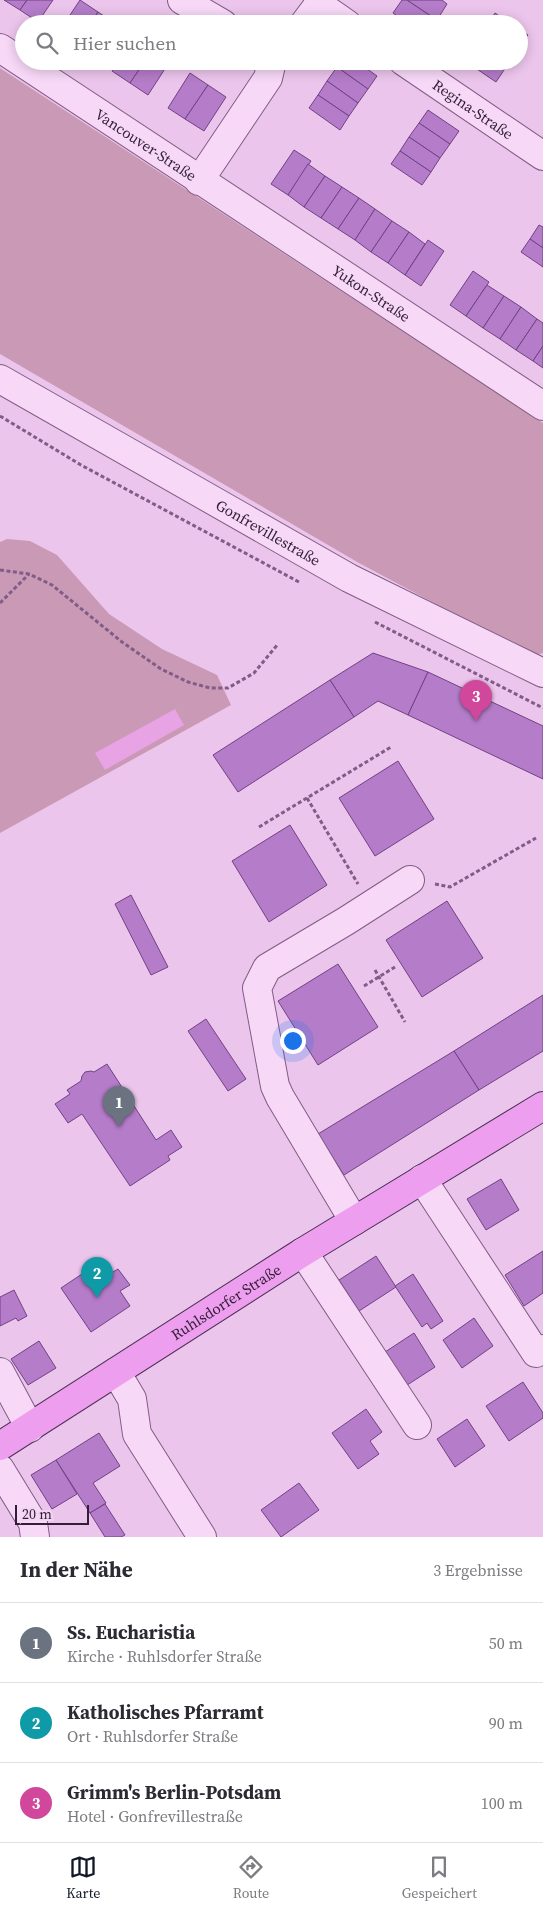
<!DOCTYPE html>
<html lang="de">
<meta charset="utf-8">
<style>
:root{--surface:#fff;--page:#f7f7f7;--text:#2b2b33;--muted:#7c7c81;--line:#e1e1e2;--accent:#111827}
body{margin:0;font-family:"Source Serif 4",serif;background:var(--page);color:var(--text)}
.scale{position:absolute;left:15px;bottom:12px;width:74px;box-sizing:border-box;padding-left:5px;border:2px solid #321f37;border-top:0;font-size:14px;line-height:18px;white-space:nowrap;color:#321f37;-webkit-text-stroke:4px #f4d4f3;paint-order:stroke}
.you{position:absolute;left:292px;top:1040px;width:18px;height:18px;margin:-12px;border:4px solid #fff;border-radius:50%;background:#1a73e8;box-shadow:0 0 0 8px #1a73e833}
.badge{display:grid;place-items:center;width:32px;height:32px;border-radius:50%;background:var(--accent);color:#fff;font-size:16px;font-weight:700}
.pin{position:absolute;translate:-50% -41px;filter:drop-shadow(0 1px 2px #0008)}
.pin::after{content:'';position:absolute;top:26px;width:18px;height:15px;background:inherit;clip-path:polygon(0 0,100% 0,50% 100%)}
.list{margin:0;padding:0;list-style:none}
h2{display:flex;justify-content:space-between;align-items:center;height:65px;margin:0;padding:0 20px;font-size:21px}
h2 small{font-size:16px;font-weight:400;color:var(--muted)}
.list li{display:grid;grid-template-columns:32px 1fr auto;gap:15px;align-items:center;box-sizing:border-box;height:80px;padding:0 20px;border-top:1px solid var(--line)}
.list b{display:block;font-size:19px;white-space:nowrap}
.list p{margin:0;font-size:16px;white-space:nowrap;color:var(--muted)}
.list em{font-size:16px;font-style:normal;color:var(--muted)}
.icon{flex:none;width:28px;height:28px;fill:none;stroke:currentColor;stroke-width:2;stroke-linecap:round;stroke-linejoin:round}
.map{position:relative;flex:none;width:543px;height:1537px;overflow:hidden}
.search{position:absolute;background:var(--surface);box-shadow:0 2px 12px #0003;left:15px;right:15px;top:15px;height:55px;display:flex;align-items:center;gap:12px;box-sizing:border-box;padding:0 18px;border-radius:28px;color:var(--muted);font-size:19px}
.sheet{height:305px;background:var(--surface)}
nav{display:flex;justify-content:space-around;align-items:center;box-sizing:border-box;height:70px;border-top:1px solid var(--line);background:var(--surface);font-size:14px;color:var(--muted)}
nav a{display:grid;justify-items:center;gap:2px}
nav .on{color:var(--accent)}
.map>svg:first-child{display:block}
.green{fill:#ca99b5}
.sand{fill:#e7a3e4}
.building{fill:#b47cc9;stroke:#714285}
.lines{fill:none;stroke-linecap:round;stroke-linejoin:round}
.minor-casing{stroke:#805c86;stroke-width:30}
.major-casing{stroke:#4c3054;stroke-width:30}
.path{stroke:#805c86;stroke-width:3;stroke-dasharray:4 2.5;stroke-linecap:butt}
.minor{stroke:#f7d8f7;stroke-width:28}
.major{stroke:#ee9eee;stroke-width:28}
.labels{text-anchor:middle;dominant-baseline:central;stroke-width:5;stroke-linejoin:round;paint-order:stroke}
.street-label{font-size:15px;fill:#321f37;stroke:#f4d4f3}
</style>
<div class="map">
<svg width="543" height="1537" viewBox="0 0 543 1537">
<rect width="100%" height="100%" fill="#ecc5ec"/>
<g class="green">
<polygon points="0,68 543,423 543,653 533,656 359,563 0,354"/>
<polygon points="7,539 30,541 57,555 109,614 162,649 217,675 231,705 0,833 0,542"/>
</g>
<polygon class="sand" points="175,709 184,725 105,770 95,753"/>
<g class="building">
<polygon points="4,0 27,0 20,10"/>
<polygon points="27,0 53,0 38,22 20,10"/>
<polygon points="80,0 98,12 90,24 64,24"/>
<polygon points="402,0 407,0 437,20 434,24 409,24 393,13"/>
<polygon points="407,0 442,0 447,4 437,20"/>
<polygon points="98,12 116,24 90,24"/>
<polygon points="495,13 511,24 488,24"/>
<polygon points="519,29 528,35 519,48"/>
<polygon points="119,61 145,61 130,83 112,71"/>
<polygon points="145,61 170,61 148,95 130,83"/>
<polygon points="341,61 356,61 377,76 368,89 337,67"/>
<polygon points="465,61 498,61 506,67 496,82"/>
<polygon points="337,67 368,89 358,103 327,81"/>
<polygon points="190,73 208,85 185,119 168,108"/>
<polygon points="327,81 358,103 349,116 318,95"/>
<polygon points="208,85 226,97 204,131 185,119"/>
<polygon points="318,95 349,116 340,130 309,108"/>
<polygon points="428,110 459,131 450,144 419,123"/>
<polygon points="419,123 450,144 440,158 409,137"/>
<polygon points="409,137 440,158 431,172 400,151"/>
<polygon points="294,150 311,161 288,195 271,184"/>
<polygon points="400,151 431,172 422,185 391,164"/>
<polygon points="308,164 325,176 304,207 288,195"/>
<polygon points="325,176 342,187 321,218 304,207"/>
<polygon points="342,187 359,198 338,229 321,218"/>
<polygon points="359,198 375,209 355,240 338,229"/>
<polygon points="375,209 392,221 371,252 355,240"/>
<polygon points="392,221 409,232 388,263 371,252"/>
<polygon points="539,225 543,227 543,248 530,239"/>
<polygon points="409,232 425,244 405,275 388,263"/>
<polygon points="530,239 543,248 543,267 521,252"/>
<polygon points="428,240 444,251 421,286 405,275"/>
<polygon points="473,271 489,282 466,316 450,305"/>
<polygon points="487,285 504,296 483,328 466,316"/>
<polygon points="504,296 521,307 500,339 483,328"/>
<polygon points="521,307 537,319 516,350 500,339"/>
<polygon points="537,319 543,323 543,346 533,361 516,350"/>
<polygon points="543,346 543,368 533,361"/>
<polygon points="373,653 428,672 408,715 378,701 354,717 330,680"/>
<polygon points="428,672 543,726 543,779 408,715"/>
<polygon points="330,680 354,717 238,792 213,755"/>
<polygon points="398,761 434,819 375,856 339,798"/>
<polygon points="290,825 327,885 269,922 232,861"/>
<polygon points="131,895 168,967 151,975 115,904"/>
<polygon points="447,901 483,958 422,997 386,940"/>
<polygon points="338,964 378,1027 318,1065 278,1001"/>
<polygon points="543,995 543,1051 479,1090 454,1051"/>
<polygon points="206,1019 246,1079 228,1091 188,1031"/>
<polygon points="454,1051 479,1090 344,1175 318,1134"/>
<polygon points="107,1064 156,1140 171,1130 182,1147 168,1156 170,1160 130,1186 82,1114 68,1123 55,1104 70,1094 67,1090 81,1081 82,1076 85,1072 91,1071 94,1072"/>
<polygon points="501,1179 519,1210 486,1230 467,1199"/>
<polygon points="543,1251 543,1293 524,1306 505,1275"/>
<polygon points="376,1256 396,1287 359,1311 339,1280"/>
<polygon points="100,1262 108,1275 118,1269 130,1285 120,1291 130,1306 91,1332 61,1288"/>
<polygon points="413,1274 443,1321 431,1329 427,1323 422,1327 395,1286"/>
<polygon points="14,1290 27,1316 18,1321 16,1318 0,1326 0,1297"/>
<polygon points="474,1318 493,1346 462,1368 443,1340"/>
<polygon points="414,1333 435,1367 401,1389 379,1356"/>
<polygon points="39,1341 56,1368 28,1385 11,1359"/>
<polygon points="523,1382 543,1413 543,1418 509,1441 486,1406"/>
<polygon points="366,1409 382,1432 370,1441 379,1454 358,1469 332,1433"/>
<polygon points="467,1419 485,1446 455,1467 437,1439"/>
<polygon points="99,1433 120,1466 93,1483 106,1503 90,1513 56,1460"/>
<polygon points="56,1460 77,1494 52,1509 31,1475"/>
<polygon points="299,1483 319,1510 281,1537 261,1510"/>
<polygon points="105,1504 125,1535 121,1537 105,1537 90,1513"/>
</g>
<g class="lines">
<defs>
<g id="minor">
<polyline points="182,0 223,24"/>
<polyline points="318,4 347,24"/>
<polyline points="304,24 322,0"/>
<path id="s1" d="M 0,48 L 543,406"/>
<path id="s2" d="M 403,61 L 543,156"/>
<polyline points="199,181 268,78 272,61"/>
<path id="s3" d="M 0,379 L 349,578 L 543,673"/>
<polyline points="422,1179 536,1353 543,1349"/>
<polyline points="354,1221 280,1097 275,1086 257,988 267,968 346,921 410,880"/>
<polyline points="303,1252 417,1425"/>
<polyline points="0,1372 30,1428"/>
<polyline points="116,1372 132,1399 137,1434 202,1537"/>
<polyline points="0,1469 33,1523 35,1537"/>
</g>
<g id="major">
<path id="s4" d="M 0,1446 L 303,1252 L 543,1106"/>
</g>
</defs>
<use href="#minor" class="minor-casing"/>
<use href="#major" class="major-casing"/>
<g class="path">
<polyline points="0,416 81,465 299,582"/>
<polyline points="0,570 29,574 52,585 122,642 161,669 188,682 210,688 228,688 254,673 278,644"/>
<polyline points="0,603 29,574"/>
<polyline points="375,622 543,708"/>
<polyline points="307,798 358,884"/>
<polyline points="259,827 391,747"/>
<polyline points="435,884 450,887 536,838"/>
<polyline points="375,970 405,1022"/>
<polyline points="364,986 395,967"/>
</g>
<use href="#minor" class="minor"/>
<use href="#major" class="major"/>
</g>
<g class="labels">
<g class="street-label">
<text stroke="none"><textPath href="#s2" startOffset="85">Regina-Straße</textPath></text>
<text stroke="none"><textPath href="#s1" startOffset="175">Vancouver-Straße</textPath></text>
<text stroke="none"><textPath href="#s1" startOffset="445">Yukon-Straße</textPath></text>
<text stroke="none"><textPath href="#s3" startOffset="309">Gonfrevillestraße</textPath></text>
<text stroke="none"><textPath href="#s4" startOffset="268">Ruhlsdorfer Straße</textPath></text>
</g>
</g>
</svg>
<div class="scale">20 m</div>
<div class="you"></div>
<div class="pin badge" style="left:119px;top:1127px;background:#6b7280">1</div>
<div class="pin badge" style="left:97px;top:1298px;background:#0f9aa8">2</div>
<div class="pin badge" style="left:476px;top:721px;background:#d1479c">3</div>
<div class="search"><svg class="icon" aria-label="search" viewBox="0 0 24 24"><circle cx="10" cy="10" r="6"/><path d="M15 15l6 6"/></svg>Hier suchen</div>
</div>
<section class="sheet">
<h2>In der Nähe<small>3 Ergebnisse</small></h2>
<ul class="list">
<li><span class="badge" style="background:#6b7280">1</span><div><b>Ss. Eucharistia</b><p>Kirche · Ruhlsdorfer Straße</p></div><em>50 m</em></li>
<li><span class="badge" style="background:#0f9aa8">2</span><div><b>Katholisches Pfarramt</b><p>Ort · Ruhlsdorfer Straße</p></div><em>90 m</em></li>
<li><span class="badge" style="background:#d1479c">3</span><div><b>Grimm's Berlin-Potsdam</b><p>Hotel · Gonfrevillestraße</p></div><em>100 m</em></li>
</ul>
</section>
<nav>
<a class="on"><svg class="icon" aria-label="map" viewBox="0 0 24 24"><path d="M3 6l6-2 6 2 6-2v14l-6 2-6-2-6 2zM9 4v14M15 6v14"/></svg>Karte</a>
<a><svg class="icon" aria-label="directions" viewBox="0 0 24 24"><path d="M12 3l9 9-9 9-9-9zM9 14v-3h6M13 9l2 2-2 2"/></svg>Route</a>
<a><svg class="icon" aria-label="saved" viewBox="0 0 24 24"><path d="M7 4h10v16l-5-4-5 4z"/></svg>Gespeichert</a>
</nav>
